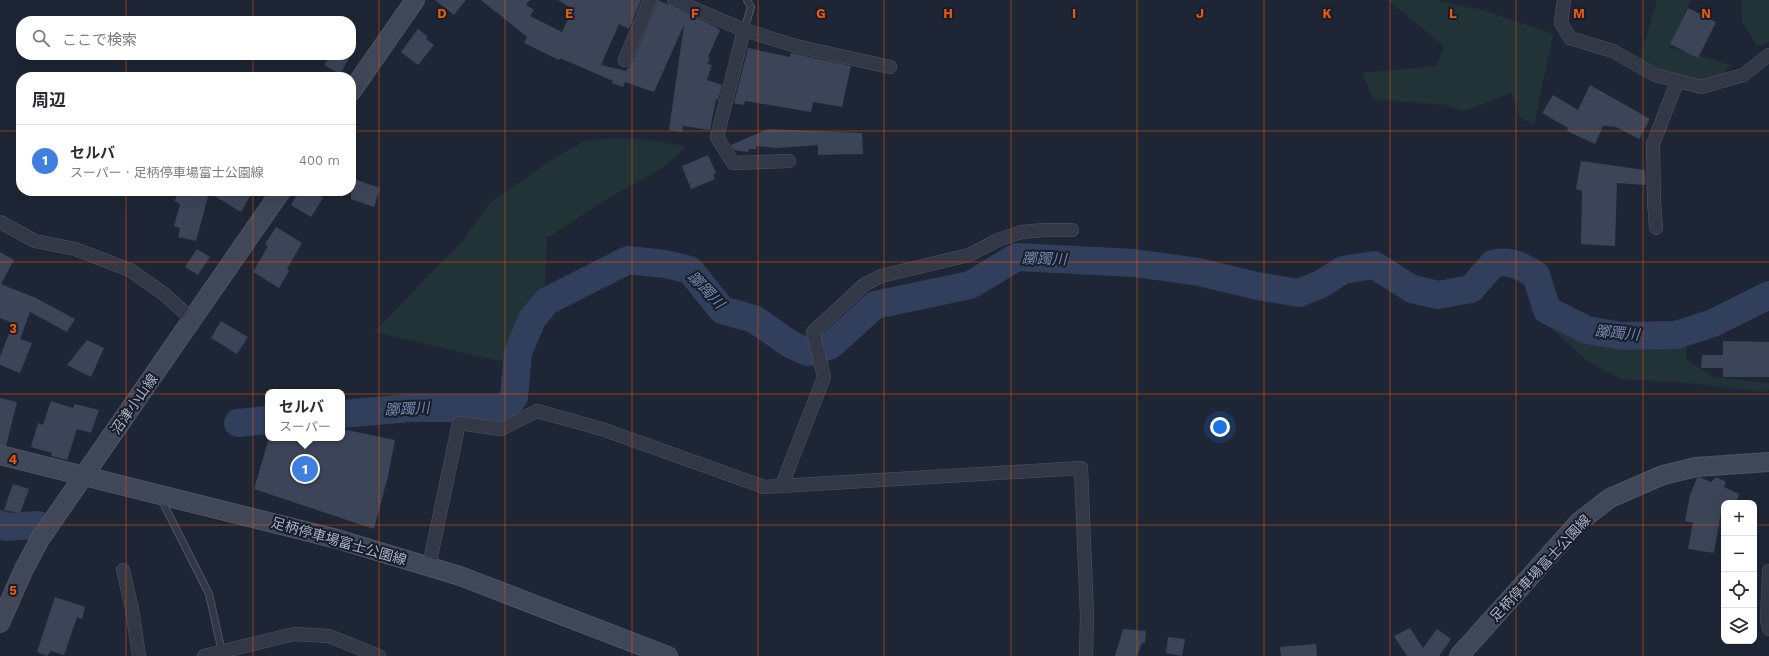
<!DOCTYPE html>
<html lang="ja">
<meta charset="utf-8">
<style>
:root{--surface:#fff;--page:#f7f7f7;--text:#2b2b33;--muted:#7c7c81;--line:#e1e1e2;--accent:#2563eb}
body{margin:0;font-family:"Work Sans","Noto Sans JP",sans-serif;background:var(--page);color:var(--text)}
.controls{position:absolute;right:12px;bottom:12px;display:grid;overflow:hidden;border-radius:8px;box-shadow:0 4px 16px #0002}
.controls button{width:36px;height:36px;display:grid;place-items:center;padding:0;border:0;border-bottom:1px solid var(--line);background:var(--surface);color:var(--text);font:20px sans-serif}
.you{position:absolute;left:1220px;top:427px;width:14px;height:14px;margin:-10px;border:3px solid #fff;border-radius:50%;background:#1a73e8;box-shadow:0 0 0 6px #1a73e833}
.badge{display:grid;place-items:center;width:26px;height:26px;border-radius:50%;background:var(--accent);color:#fff;font-size:13px;font-weight:700}
.pin{position:absolute;translate:-50% -50%;border:2px solid #fff;box-shadow:0 1px 4px #0006}
.popup{position:absolute;left:265px;top:389px;width:80px;height:52px;box-sizing:border-box;display:grid;place-content:center;border-radius:8px;background:var(--surface);filter:drop-shadow(0 1px 3px #0005);font-size:13px;white-space:nowrap;color:var(--muted)}
.popup b{font-size:15px;color:var(--text)}
.popup::after{content:'';position:absolute;left:50%;top:100%;margin-left:-8px;border:8px solid transparent;border-top-color:var(--surface)}
.list{margin:0;padding:0;list-style:none}
h2{display:flex;justify-content:space-between;align-items:center;height:52px;margin:0;padding:0 16px;font-size:17px}
h2 small{font-size:13px;font-weight:400;color:var(--muted)}
.list li{display:grid;grid-template-columns:26px 1fr auto;gap:12px;align-items:center;box-sizing:border-box;height:72px;padding:0 16px;border-top:1px solid var(--line)}
.list b{display:block;font-size:15px;white-space:nowrap}
.list p{margin:0;font-size:13px;white-space:nowrap;color:var(--muted)}
.list em{font-size:13px;font-style:normal;color:var(--muted)}
.icon{flex:none;width:22px;height:22px;fill:none;stroke:currentColor;stroke-width:2;stroke-linecap:round;stroke-linejoin:round}
.map{position:relative;flex:none;width:1769px;height:656px;overflow:hidden}
.search{position:absolute;background:var(--surface);box-shadow:0 4px 16px #0002;left:16px;top:16px;width:340px;height:44px;display:flex;align-items:center;gap:10px;box-sizing:border-box;padding:0 14px;border-radius:16px;color:var(--muted);font-size:15px}
.panel{position:absolute;background:var(--surface);box-shadow:0 4px 16px #0002;left:16px;top:72px;width:340px;height:124px;border-radius:16px}
.map>svg:first-child{display:block}
.green{fill:#213337}
.lines{fill:none;stroke-linecap:round;stroke-linejoin:round}
.river{stroke:#313f5c;stroke-width:28}
.building{fill:#3c4558}
.lane-casing{stroke:#4f5564;stroke-width:8}
.street-casing{stroke:#4f5564;stroke-width:14}
.secondary-casing{stroke:#4f5564;stroke-width:20}
.lane{stroke:#323845;stroke-width:6}
.street{stroke:#323845;stroke-width:13}
.secondary{stroke:#3f4758;stroke-width:18}
.grid{fill:none;stroke:#e8590c;stroke-width:1;stroke-opacity:0.55}
.labels{text-anchor:middle;dominant-baseline:central;stroke-width:4;stroke-linejoin:round;paint-order:stroke}
.street-label{font-size:14px;fill:#abb2c3;stroke:#171d2a}
.water-label{font-size:15px;font-style:italic;fill:#7386ac;stroke:#171d2a}
.grid-label{font-size:13px;text-anchor:middle;font-weight:bold;fill:#e8590c;stroke:#171d2a;stroke-width:4;stroke-linejoin:round;paint-order:stroke}
</style>
<div class="map">
<svg width="1769" height="656" viewBox="0 0 1769 656">
<rect width="100%" height="100%" fill="#1e2635"/>
<g class="green">
<polygon points="1388,0 1436,0 1486,11 1553,34 1534,125 1520,117 1512,93 1464,111 1446,105 1373,99 1362,73 1437,66 1444,46"/>
<polygon points="1657,0 1691,0 1669,47 1731,65 1715,84 1677,77 1639,63"/>
<polygon points="1742,0 1769,0 1769,42 1757,46 1742,22"/>
<polygon points="613,138 641,139 686,146 663,168 613,195 547,238 543,332 517,365 374,332 463,240 491,202 553,159 585,141"/>
<polygon points="1527,306 1686,342 1686,359 1713,377 1769,383 1769,390 1765,392 1687,383 1621,379 1587,361"/>
</g>
<g class="lines">
<g class="river">
<path d="M 342,414 L 409,408 L 505,408 L 514,397 L 518,353 L 532,319 L 547,301 L 628,260 L 665,264 L 690,270 L 722,310 L 754,319 L 790,344 L 808,352 L 831,345 L 875,305 L 970,285 L 1017,257 L 1134,263 L 1199,272 L 1257,286 L 1299,293 L 1321,284 L 1343,270 L 1374,265 L 1412,289 L 1438,295 L 1471,289 L 1493,264 C 1510,259 1523,267 1536,275 L 1547,310 L 1587,330 L 1622,336 L 1676,335 L 1713,323 L 1769,295"/>
<polyline points="238,423 268,420"/>
<polyline points="0,524 6,527 38,525"/>
</g>
</g>
<g class="building">
<polygon points="435,0 466,0 454,15"/>
<polygon points="481,0 530,0 526,5 534,10 530,16 562,32 573,9 558,0 641,0 629,29 619,24 601,65 626,71 632,63 658,0 714,26 720,30 708,57 710,58 707,64 712,65 707,80 722,85 718,100 716,99 710,130 683,126 682,132 669,130 684,25 654,92 625,82 623,87 612,83 613,81 567,61 560,58 559,60 524,43 527,37"/>
<polygon points="1688,8 1716,22 1698,58 1670,44"/>
<polygon points="418,29 428,37 426,39 434,45 418,65 401,52"/>
<polygon points="748,48 790,57 791,53 851,66 842,107 813,102 811,112 745,101 744,105 734,103"/>
<polygon points="330,55 351,55 340,74 324,65"/>
<polygon points="1590,85 1650,119 1639,139 1616,127 1603,126 1595,144 1567,131 1568,128 1542,113 1553,95 1578,110"/>
<polygon points="768,129 862,133 863,154 818,155 818,145 777,148 756,146 756,149 749,149 748,152 734,150 731,145"/>
<polygon points="708,155 716,173 713,175 715,179 691,189 682,166"/>
<polygon points="1581,161 1645,170 1646,185 1617,183 1615,246 1581,244 1582,191 1576,189"/>
<polygon points="351,178 380,188 374,207 351,199"/>
<polygon points="180,191 253,191 241,212 209,193 196,241 178,237 180,228 174,226 180,204 174,201"/>
<polygon points="299,191 312,191 323,198 311,217 291,205"/>
<polygon points="276,227 302,243 287,269 289,271 279,288 253,272 268,246 265,244"/>
<polygon points="197,249 210,257 198,275 185,267"/>
<polygon points="0,252 14,260 1,284 36,298 75,319 67,332 30,312 20,339 32,343 20,373 0,365 0,357 13,323 0,318"/>
<polygon points="221,321 248,337 237,354 211,338"/>
<polygon points="87,340 104,348 91,377 67,365"/>
<polygon points="1723,341 1769,342 1769,377 1723,377 1723,368 1701,368 1702,355 1723,355"/>
<polygon points="0,398 17,402 6,446 0,445"/>
<polygon points="51,401 73,408 75,404 99,410 91,433 77,429 67,460 51,456 52,453 31,447 38,423 43,425"/>
<polygon points="342,429 395,440 388,476 374,529 254,489 269,438 342,438"/>
<polygon points="1699,477 1711,482 1716,477 1726,482 1724,487 1739,494 1736,503 1724,503 1724,514 1721,512 1714,553 1688,549 1693,523 1685,521 1690,495 1697,478"/>
<polygon points="13,484 29,489 20,513 4,510"/>
<polygon points="55,597 85,607 82,619 77,617 64,655 51,651 47,656 37,652"/>
<polygon points="1410,628 1423,648 1437,629 1451,639 1439,656 1407,656 1394,636"/>
<polygon points="1123,629 1146,631 1145,643 1142,643 1137,656 1115,656"/>
<polygon points="1168,637 1185,639 1182,656 1166,653"/>
<polygon points="1316,644 1317,656 1281,656 1280,647"/>
</g>
<g class="lines">
<defs>
<g id="lane">
<polyline points="744,30 751,7 747,0"/>
<polyline points="161,499 209,594 222,652"/>
</g>
<g id="street">
<polyline points="674,0 744,30 796,46 890,67"/>
<polyline points="1564,0 1561,23 1570,38 1613,51 1655,75 1701,87 1743,75 1769,55"/>
<polyline points="744,30 717,137 733,163 789,161"/>
<polyline points="625,60 650,0"/>
<polyline points="0,222 35,241 75,249 130,270 164,294 192,319"/>
<polyline points="1656,228 1654,202 1653,144 1677,82"/>
<polyline points="782,485 824,377 813,332 864,285 881,276 969,255 998,240 1021,232 1044,230 1072,230"/>
<polyline points="429,566 459,423 501,429 537,411 602,429 764,487 1081,468 1087,616 1086,656"/>
<polyline points="123,570 132,609 139,656"/>
<polyline points="1769,571 1767,620 1769,629"/>
<polyline points="204,656 294,634 329,636 379,656"/>
</g>
<g id="secondary">
<polyline points="351,92 415,0"/>
<polyline points="0,455 337,539 460,576 668,656"/>
<polyline points="0,623 24,569 40,539 281,191"/>
<polyline points="1459,656 1579,522 1610,498 1663,475 1696,467 1769,462"/>
</g>
</defs>
<use href="#lane" class="lane-casing"/>
<use href="#street" class="street-casing"/>
<use href="#secondary" class="secondary-casing"/>
<use href="#lane" class="lane"/>
<use href="#street" class="street"/>
<use href="#secondary" class="secondary"/>
</g>
<path class="grid" d="M 126,0 L 126,21M 253,0 L 253,21M 379,0 L 379,656M 505,0 L 505,656M 632,0 L 632,656M 758,0 L 758,656M 884,0 L 884,656M 1011,0 L 1011,656M 1137,0 L 1137,656M 1264,0 L 1264,656M 1390,0 L 1390,656M 1516,0 L 1516,656M 1643,0 L 1643,656M 126,55 L 126,77M 253,55 L 253,77M 0,131 L 21,131M 351,131 L 1769,131M 126,191 L 126,656M 253,191 L 253,656M 0,262 L 1769,262M 0,394 L 1769,394M 0,525 L 1724,525M 1754,525 L 1769,525"/>
<g class="labels">
<g class="street-label">
<text transform="translate(134 404) rotate(-55)">沼津小山線</text>
<text transform="translate(339 541) rotate(16)">足柄停車場富士公園線</text>
<text transform="translate(1540 568) rotate(-47)">足柄停車場富士公園線</text>
</g>
<g class="water-label">
<text transform="translate(1044 259) rotate(1)">躑躅川</text>
<text transform="translate(706 290) rotate(46)">躑躅川</text>
<text transform="translate(1617 333) rotate(5)">躑躅川</text>
<text transform="translate(407 409) rotate(-3)">躑躅川</text>
</g>
</g>
<g class="grid-label">
<text x="442" y="18">D</text>
<text x="569" y="18">E</text>
<text x="695" y="18">F</text>
<text x="821" y="18">G</text>
<text x="948" y="18">H</text>
<text x="1074" y="18">I</text>
<text x="1200" y="18">J</text>
<text x="1327" y="18">K</text>
<text x="1453" y="18">L</text>
<text x="1579" y="18">M</text>
<text x="1706" y="18">N</text>
<text x="13" y="333">3</text>
<text x="13" y="464">4</text>
<text x="13" y="595">5</text>
</g>
</svg>
<div class="controls">
<button>+</button>
<button>−</button>
<button><svg class="icon" aria-label="locate" viewBox="0 0 24 24"><circle cx="12" cy="12" r="6"/><path d="M12 2v4M12 18v4M2 12h4M18 12h4"/></svg></button>
<button><svg class="icon" aria-label="layers" viewBox="0 0 24 24"><path d="M12 4l9 5-9 5-9-5zM3 14l9 5 9-5"/></svg></button>
</div>
<div class="you"></div>
<div class="pin badge" style="left:305px;top:469px;background:#3f7fe0">1</div>
<div class="popup"><b>セルバ</b>スーパー</div>
<div class="search"><svg class="icon" aria-label="search" viewBox="0 0 24 24"><circle cx="10" cy="10" r="6"/><path d="M15 15l6 6"/></svg>ここで検索</div>
<section class="panel">
<h2>周辺<small></small></h2>
<ul class="list">
<li><span class="badge" style="background:#3f7fe0">1</span><div><b>セルバ</b><p>スーパー · 足柄停車場富士公園線</p></div><em>400 m</em></li>
</ul>
</section>
</div>
